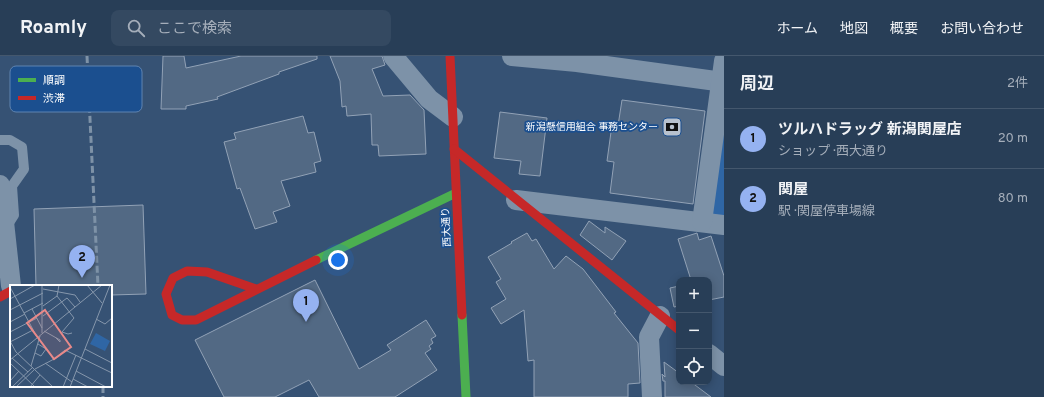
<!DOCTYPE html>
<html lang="ja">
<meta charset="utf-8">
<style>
:root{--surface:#283e57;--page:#344961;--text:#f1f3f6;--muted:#a5aeba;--line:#44576d;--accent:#95b2f1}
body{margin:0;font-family:Overpass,"Noto Sans JP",sans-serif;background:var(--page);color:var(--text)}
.controls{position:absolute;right:12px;bottom:12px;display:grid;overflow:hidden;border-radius:8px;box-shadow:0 2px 10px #0003}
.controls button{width:36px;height:36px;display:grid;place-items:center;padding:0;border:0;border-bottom:1px solid var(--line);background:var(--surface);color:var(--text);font:20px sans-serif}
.you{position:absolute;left:338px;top:204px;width:14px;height:14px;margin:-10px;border:3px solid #fff;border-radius:50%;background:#1a73e8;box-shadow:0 0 0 6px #1a73e833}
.badge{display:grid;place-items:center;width:26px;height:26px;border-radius:50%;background:var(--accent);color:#111;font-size:13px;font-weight:700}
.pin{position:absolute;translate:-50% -33px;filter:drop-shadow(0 1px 2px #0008)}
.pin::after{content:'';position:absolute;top:21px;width:14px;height:12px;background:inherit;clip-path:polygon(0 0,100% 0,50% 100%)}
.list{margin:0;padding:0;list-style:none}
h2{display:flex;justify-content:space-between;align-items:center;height:52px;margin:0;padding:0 16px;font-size:17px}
h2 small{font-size:13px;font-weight:400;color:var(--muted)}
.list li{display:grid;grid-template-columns:26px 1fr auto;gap:12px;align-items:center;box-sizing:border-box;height:60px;padding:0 16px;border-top:1px solid var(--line)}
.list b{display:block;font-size:15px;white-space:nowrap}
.list p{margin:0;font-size:13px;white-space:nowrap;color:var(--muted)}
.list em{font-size:13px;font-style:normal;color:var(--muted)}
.icon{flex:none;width:22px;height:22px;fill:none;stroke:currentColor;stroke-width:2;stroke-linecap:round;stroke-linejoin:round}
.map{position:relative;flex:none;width:724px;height:341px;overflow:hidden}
header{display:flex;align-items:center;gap:24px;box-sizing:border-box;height:56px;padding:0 20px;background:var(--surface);border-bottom:1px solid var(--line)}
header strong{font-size:19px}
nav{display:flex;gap:22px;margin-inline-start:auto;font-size:14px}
.search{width:280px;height:36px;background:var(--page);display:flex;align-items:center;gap:10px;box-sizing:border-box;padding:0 14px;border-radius:8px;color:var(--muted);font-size:15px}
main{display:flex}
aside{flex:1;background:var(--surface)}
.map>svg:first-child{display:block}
.green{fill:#2f66a5}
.building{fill:#526984;stroke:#92a2b6}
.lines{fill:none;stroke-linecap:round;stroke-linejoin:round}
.lane{stroke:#7d92a8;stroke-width:10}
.street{stroke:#7d92a8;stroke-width:20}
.fast{stroke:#4caf50;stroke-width:9}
.jam{stroke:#c62828;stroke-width:9}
.rail{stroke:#7e92a7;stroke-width:3;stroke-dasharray:7 3;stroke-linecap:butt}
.labels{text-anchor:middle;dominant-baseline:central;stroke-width:3.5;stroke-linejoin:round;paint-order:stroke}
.poi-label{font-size:10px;fill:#fff;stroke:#1b4f8f;text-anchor:end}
.street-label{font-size:10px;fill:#fff;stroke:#1b4f8f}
.inset-road{fill:none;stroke:#8697ac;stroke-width:1}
.view{fill:#e88989;fill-opacity:0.15;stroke:#e88989;stroke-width:2}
.inset-edge{fill:none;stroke:#fff;stroke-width:2}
.key{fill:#1b4f8f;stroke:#5f84b1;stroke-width:1}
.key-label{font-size:11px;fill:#fff}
</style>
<header>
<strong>Roamly</strong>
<div class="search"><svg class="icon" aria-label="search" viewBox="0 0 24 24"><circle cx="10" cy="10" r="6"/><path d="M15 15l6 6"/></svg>ここで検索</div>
<nav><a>ホーム</a><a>地図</a><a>概要</a><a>お問い合わせ</a></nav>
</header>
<main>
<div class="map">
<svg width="724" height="341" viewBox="0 0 724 341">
<rect width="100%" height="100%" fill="#365274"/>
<polygon class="green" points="724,47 724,161 708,160"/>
<g class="building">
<polygon points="163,0 184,0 186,12 241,0 317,0 317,3 279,16 279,18 217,41 218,43 186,50 186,53 161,53"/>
<polygon points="330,0 382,0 385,9 372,13 383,40 410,39 424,54 426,98 379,100 378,89 372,89 371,58 347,60 346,50 342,51 340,25"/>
<polygon points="622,44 705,55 693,148 610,137 614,106 607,105 611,76 617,76"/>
<polygon points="500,56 547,62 540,120 519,118 521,105 494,102"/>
<polygon points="303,60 308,77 314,76 321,105 314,107 316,116 281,125 290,150 273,156 277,166 255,173 240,132 237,133 224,86 236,83 234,77"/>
<polygon points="143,149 146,238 111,239 111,230 36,230 34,153"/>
<polygon points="589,165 605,177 605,171 626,185 612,204 580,179"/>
<polygon points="527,177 532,185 536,183 554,213 566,200 583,213 616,256 614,257 638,287 640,327 628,328 628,341 534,341 534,304 528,305 524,254 501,268 491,252 506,243 496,226 501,223 488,201 512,187 511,186"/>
<polygon points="697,177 699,184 711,180 724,220 724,241 709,244 709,224 691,224 678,183"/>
<polygon points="315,224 359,313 391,294 387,289 426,264 436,280 431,283 433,287 429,290 431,293 425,297 437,314 395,341 319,341 309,324 275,341 224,341 195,284"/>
<polygon points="679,230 679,250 674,251 670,232"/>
<polygon points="664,306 679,317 679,326 691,326 711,341 665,341 665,325 663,325 662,318 665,321"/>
</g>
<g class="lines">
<polyline class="lane" points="0,84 10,84 22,91 24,113 12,130 14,159 7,170"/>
<g class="street">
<polyline points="393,0 429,43 453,61"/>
<polyline points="512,0 577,6 724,26"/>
<polyline points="0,129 11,230"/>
<polyline points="516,144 724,169"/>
<polyline points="702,166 724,5"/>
<polyline points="709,298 724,310"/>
<polyline points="652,341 649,281 660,260"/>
</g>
<g class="fast">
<polyline points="316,204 456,137"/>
<polyline points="462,259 466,341"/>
</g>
<g class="jam">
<polyline points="450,0 462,259"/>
<polyline points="454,93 679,274"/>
<polyline points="256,233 207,216 187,215 173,222 166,238 172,259 182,264 196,264 316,204"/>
<polyline points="0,241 11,235"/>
</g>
<g class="rail">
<polyline points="87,0 98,230"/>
<polyline points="103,330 103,341"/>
</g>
</g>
<defs>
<symbol id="bank-square" viewBox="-11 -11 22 22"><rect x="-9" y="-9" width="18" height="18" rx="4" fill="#b9c2ce" stroke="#1b4f8f"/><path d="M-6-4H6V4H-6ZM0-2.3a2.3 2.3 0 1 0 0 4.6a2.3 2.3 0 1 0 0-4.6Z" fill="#111"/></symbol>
</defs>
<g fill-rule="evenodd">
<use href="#bank-square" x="661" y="60" width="22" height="22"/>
</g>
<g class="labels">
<g class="poi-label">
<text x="658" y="71">新潟懸信用組合 事務センター</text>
</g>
<g class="street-label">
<text transform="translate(447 171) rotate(-93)">西大通り</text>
</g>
</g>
<g transform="translate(10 229)">
<rect width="102" height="102" fill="#365274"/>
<path d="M 86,48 L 100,56 L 95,66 L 80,59 Z" fill="#2f66a5"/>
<path class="inset-road" d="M 49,0 L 47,11 L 64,33 L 52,47 L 58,49 L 62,48M 77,0 L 92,18M 0,2 L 27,52M 33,4 L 65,10 L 70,17M 0,14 L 25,0M 33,21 L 47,11M 22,24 L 32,43M 0,25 L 33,8M 14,28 L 33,18M 33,31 L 57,13 L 65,22M 86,34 L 95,39 L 102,33M 0,37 L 15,29M 34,46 L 50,55 L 50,57 L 46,53M 0,47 L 27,33M 32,48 L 32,0M 0,56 L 6,67 L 43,102M 0,57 L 23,45M 75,64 L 102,78M 55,65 L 102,88M 25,68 L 31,71 L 36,64 L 28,59M 2,73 L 18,87M 0,75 L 92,0M 0,78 L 25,102M 35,78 L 62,97M 21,81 L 30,51M 66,86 L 96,102M 63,94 L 78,102M 0,96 L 9,86M 2,102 L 23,82M 6,102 L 25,84 L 46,73 L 55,65M 20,102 L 30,90M 53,102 L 66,70M 60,102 L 100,0"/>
<path class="view" d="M 35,25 L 61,62 L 44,74 L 17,38 Z"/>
<rect width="102" height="102" class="inset-edge"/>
</g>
<rect x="10" y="10" width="132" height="46" rx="6" class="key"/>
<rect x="18" y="22" width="18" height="4" fill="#4caf50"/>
<rect x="18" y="40" width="18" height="4" fill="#c62828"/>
<g class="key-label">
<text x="43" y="28">順調</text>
<text x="43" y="46">渋滞</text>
</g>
</svg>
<div class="controls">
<button>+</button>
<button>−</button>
<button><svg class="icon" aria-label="locate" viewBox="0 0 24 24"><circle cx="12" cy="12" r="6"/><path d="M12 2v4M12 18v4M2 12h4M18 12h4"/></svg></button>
</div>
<div class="you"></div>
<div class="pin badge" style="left:306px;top:266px">1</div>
<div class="pin badge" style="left:82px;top:222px">2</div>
</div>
<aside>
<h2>周辺<small>2件</small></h2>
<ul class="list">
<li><span class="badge">1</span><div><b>ツルハドラッグ 新潟関屋店</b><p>ショップ · 西大通り</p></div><em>20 m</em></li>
<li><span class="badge">2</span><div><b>関屋</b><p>駅 · 関屋停車場線</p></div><em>80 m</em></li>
</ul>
</aside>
</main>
